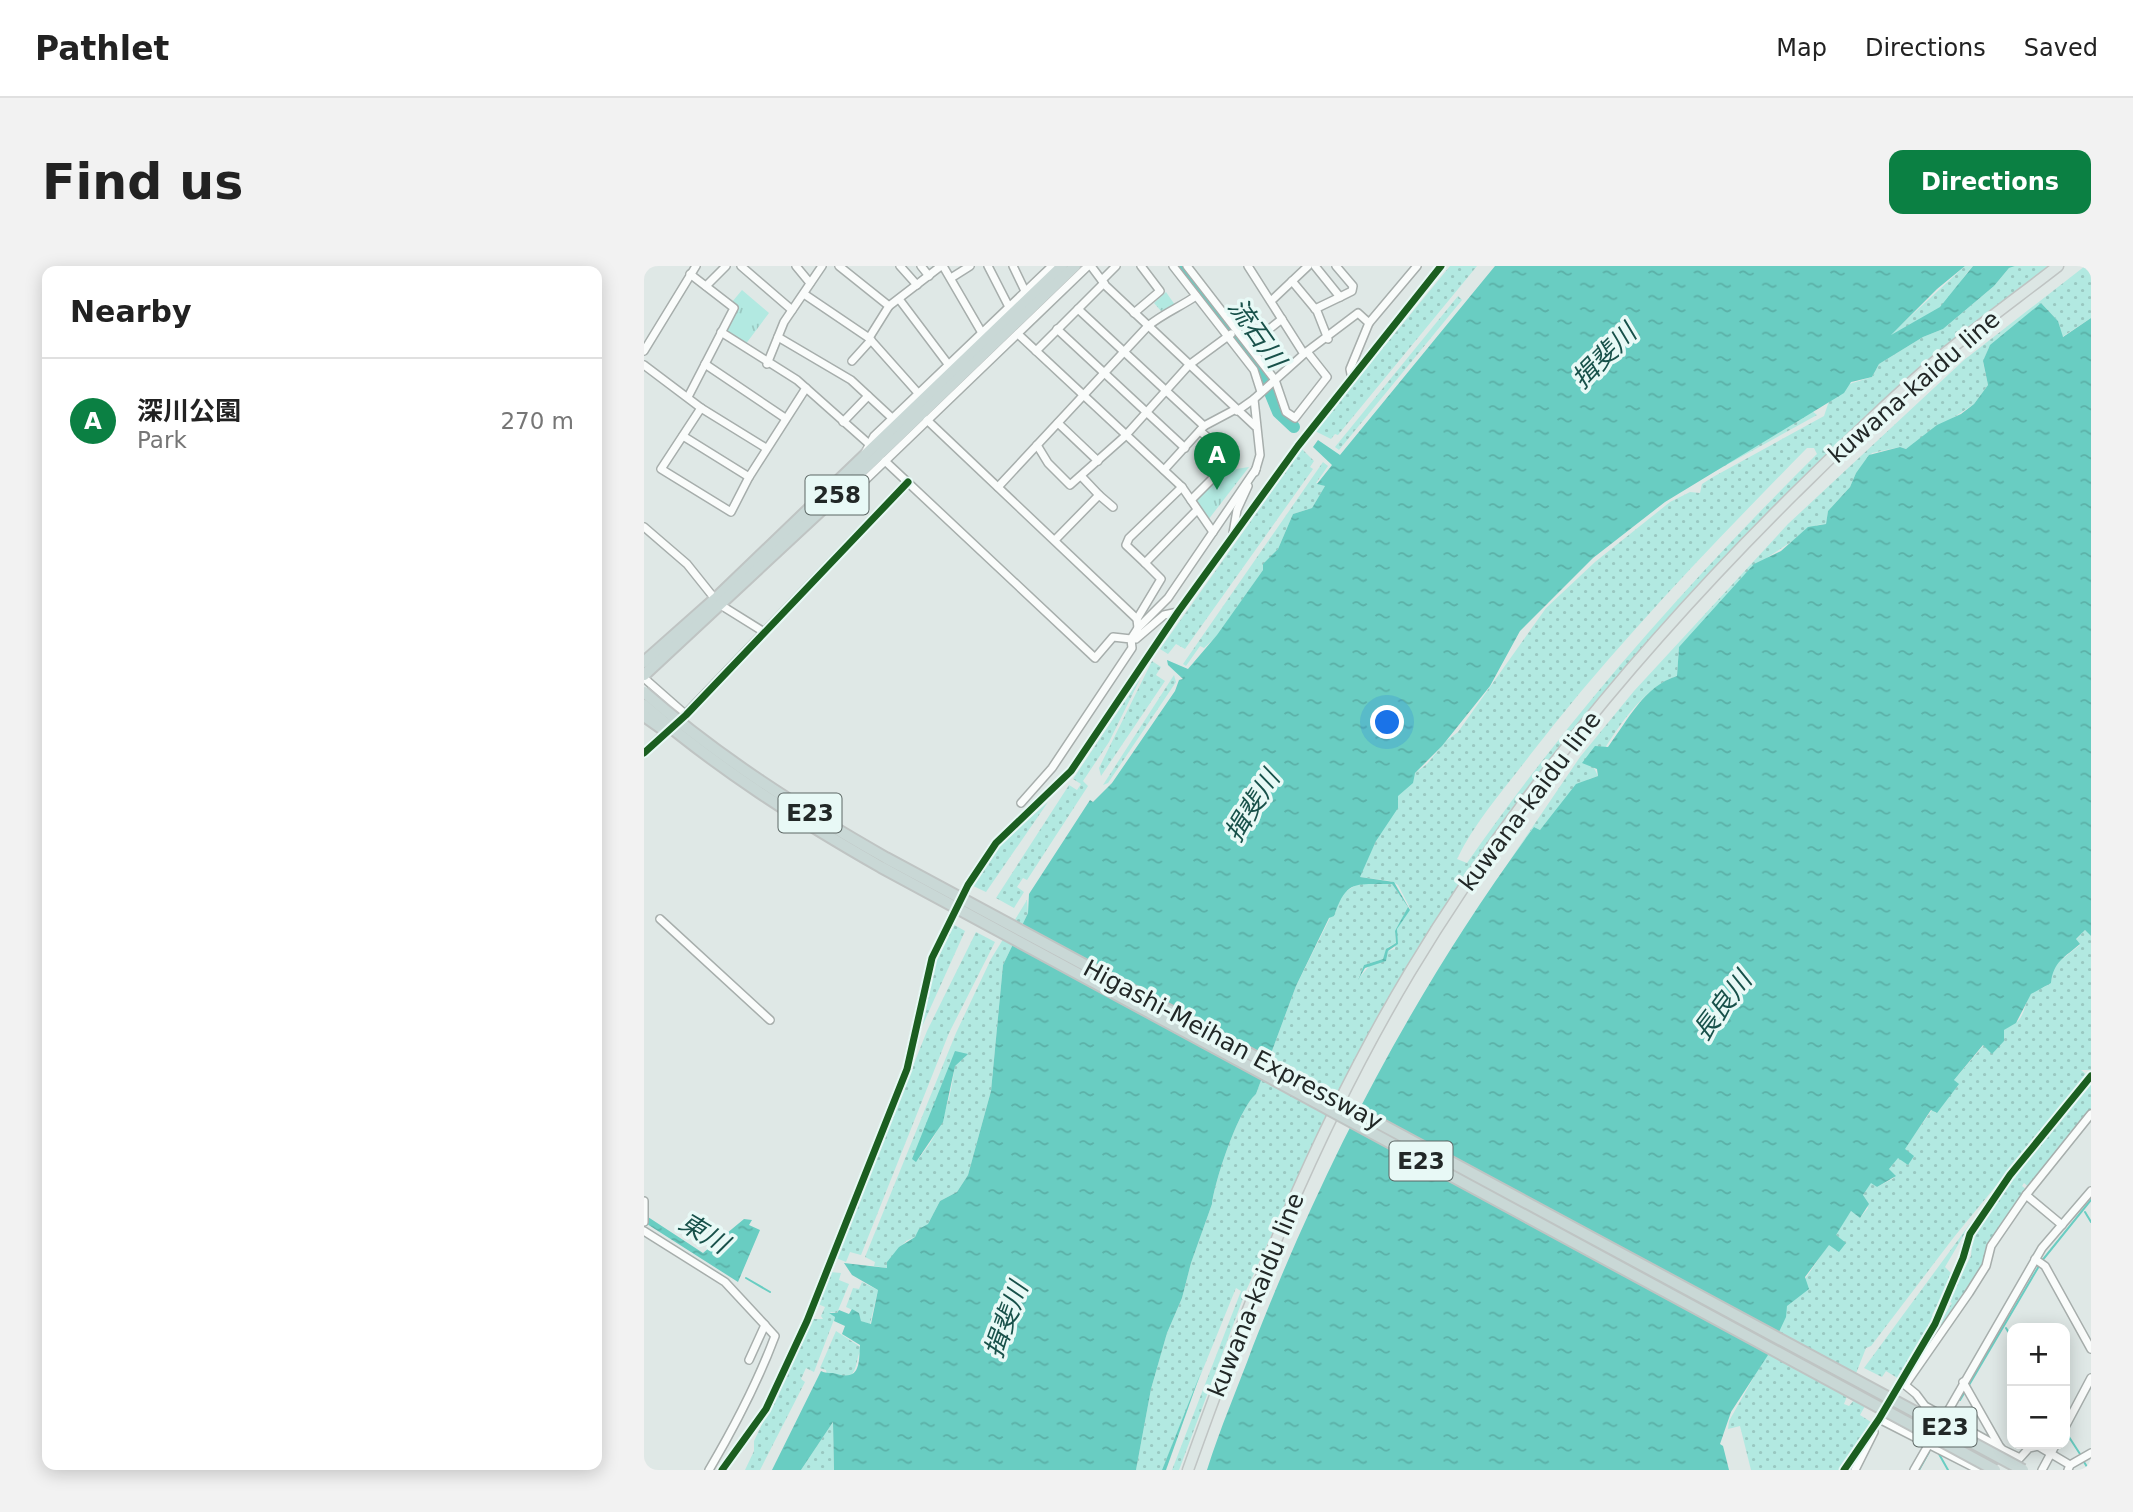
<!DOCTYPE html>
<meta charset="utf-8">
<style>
:root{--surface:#fff;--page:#f2f2f2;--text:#222;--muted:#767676;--line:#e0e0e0;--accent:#0b8043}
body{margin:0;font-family:"DejaVu Sans","Noto Sans JP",sans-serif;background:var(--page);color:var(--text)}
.controls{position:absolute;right:21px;bottom:21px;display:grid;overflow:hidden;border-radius:14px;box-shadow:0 4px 18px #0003}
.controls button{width:63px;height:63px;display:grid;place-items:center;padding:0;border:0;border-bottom:2px solid var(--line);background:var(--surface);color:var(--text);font:35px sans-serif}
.you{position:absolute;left:744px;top:457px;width:24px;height:24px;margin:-18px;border:5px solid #fff;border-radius:50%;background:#1a73e8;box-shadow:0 0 0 10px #1a73e833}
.badge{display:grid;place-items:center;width:46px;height:46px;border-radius:50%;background:var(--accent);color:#fff;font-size:23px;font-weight:700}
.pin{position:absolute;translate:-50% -58px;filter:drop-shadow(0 2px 4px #0008)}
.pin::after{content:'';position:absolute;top:37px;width:24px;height:21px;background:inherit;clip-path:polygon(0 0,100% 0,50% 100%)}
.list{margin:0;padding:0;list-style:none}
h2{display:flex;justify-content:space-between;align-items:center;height:91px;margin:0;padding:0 28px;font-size:30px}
h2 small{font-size:23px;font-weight:400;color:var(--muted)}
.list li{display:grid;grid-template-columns:46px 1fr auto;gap:21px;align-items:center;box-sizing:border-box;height:126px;padding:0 28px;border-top:2px solid var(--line)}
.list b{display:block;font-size:26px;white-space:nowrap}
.list p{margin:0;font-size:23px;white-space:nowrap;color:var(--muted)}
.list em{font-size:23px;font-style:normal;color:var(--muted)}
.map{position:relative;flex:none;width:1447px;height:1204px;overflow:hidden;border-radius:14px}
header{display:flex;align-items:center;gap:42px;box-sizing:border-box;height:98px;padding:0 35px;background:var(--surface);border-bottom:2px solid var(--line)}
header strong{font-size:33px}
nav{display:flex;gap:38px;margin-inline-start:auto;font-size:24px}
.intro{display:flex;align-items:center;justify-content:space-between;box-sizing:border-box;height:168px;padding:0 42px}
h1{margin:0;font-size:49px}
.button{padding:18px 32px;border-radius:14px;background:var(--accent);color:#fff;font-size:24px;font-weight:700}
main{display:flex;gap:42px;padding:0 42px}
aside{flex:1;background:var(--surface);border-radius:14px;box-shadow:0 4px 18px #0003}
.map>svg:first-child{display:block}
.grass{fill:url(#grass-dots);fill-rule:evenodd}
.park{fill:url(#park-tufts)}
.water{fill:url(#water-ripples)}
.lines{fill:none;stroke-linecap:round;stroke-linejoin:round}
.stream{stroke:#69cdc2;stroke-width:2}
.river{stroke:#69cdc2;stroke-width:12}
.minor-casing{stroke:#a7aeac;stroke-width:10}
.major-casing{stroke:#bfc4c3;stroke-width:13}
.highway-casing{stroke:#bfc4c3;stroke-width:14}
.minor{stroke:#fafcfb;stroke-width:7}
.major{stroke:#dce6e4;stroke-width:10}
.highway{stroke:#c9d8d6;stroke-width:10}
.highway-bridge-casing{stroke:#bfc4c3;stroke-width:14;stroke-linecap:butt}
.highway-bridge{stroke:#c9d8d6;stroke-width:10}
.cycleway-casing{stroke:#e8f9f6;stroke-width:11}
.cycleway{stroke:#1b5e20;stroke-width:7}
.labels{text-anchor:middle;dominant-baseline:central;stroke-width:7;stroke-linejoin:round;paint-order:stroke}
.shield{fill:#e8f9f6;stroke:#5d6765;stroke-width:2}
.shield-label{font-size:23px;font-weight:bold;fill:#222827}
.street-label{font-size:24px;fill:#222827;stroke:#e8f9f6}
.water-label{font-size:26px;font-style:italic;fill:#18514a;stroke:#e8f9f6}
</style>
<header>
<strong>Pathlet</strong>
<nav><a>Map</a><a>Directions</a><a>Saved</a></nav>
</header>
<div class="intro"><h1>Find us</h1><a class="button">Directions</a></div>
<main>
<aside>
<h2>Nearby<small></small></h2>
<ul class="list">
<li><span class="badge">A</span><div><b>深川公園</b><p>Park</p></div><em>270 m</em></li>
</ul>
</aside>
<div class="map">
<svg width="1447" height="1204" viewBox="0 0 1447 1204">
<defs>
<pattern id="grass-dots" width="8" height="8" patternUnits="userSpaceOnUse" patternTransform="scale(1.75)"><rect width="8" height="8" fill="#b2e9e1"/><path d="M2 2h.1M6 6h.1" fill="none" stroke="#99c8c1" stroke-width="1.8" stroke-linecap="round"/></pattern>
<pattern id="park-tufts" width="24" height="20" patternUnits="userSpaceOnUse" patternTransform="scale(1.75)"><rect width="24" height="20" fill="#b2e9e1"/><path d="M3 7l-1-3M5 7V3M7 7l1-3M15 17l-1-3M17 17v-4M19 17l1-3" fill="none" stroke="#99c8c1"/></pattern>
<pattern id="water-ripples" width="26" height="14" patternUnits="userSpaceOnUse" patternTransform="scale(1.75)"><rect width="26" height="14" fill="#69cdc2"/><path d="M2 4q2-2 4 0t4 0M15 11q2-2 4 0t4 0" fill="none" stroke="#5bb0a7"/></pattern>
</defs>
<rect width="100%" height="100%" fill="#dfe8e6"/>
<g class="grass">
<polygon points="806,0 833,0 694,169 691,168 687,173 671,165"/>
<path d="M 1321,0 L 1329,0 C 1319,10 1315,20 1307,32 C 1299,44 1259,67 1246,69 Z"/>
<path d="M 1371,0 L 1405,0 L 1291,88 L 1234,142 L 1225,146 L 1225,151 L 1095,278 L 825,606 L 677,865 L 644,933 L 601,1027 L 535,1204 L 528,1204 L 597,1025 L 592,1022 L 518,1204 L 492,1204 L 507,1123 L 523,1067 L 538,1032 L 547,997 L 568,938 C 571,914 594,844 612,828 L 652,720 L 698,628 L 715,617 L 748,618 L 764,641 L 751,667 L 752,677 L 744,681 L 739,693 L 720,699 L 714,713 L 728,697 L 742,695 L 744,685 L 751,683 L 753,663 L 766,642 L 754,619 L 747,615 L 715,611 L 753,530 L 771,507 L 783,498 L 802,475 L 814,466 L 902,342 L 951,296 L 1026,236 L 1046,226 L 1056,227 L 1058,218 L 1069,211 L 1180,150 L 1185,135 L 1199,127 L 1202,119 L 1228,111 L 1235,98 L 1279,71 L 1299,63 L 1350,20 L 1365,2 ZM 1163,182 L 1170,182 L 1173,188 C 1045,315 926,449 823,597 L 813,593 C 830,557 861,522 886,489 C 970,380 1066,281 1163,182 Z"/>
<path d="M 1441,0 L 1447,0 L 1447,52 L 1418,71 L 1414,55 L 1397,37 L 1345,81 L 1339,96 L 1344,119 L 1330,138 L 1262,183 L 1256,181 L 1228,187 L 1212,207 L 1206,221 L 1184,245 L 1182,258 L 1173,259 L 1124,291 L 1035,381 L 1033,410 C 999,420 966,471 950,502 L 954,510 L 945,513 L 896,564 L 890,561 L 866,594 L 936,491 L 990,425 L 1144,258 L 1320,94 Z"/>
<polygon points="814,30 818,34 695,184 691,181"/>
<polygon points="1168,145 1173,149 1066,208"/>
<polygon points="658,183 670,195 666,201 669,203 541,383 532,378 524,388 516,383"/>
<polygon points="679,196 684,200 672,217 681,220 668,242 649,248 634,283 620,298 619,304 573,370 560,382 556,380 542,400 539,398"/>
<polygon points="508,395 517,401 512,409 521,415 457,510 455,502"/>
<polygon points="530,409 532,416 464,517 459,519"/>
<polygon points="497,411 465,476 439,515 444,520 383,614 379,612 373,621 380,626 370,642 352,632 425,519 433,524 437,518 429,513"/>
<polygon points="404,536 342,626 327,619 356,579"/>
<path d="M 383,634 L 384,647 L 359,699 L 347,825 L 324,909 L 313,926 L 296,935 L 284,958 L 271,971 L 262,975 L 244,995 L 243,1002 L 230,1000 L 231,996 L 221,991 L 312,767 L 347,693 ZM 311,786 C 311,823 298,869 272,895 Z"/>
<polygon points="307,657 321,665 276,765 286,711"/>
<path d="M 1441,664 L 1447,670 L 1447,804 L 1437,804 L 1443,809 L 1310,971 L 1227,1080 L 1222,1082 L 1200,1138 L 1205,1140 L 1210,1134 L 1221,1140 L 1216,1149 L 1227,1156 L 1196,1204 L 1107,1204 L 1096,1160 L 1084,1163 L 1085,1155 L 1111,1109 L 1143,1040 L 1207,945 L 1216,952 L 1224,942 L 1219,929 L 1227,916 L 1233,921 L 1250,912 L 1245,903 L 1254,891 L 1264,899 L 1260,883 L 1288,844 L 1292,847 L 1314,819 L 1310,814 L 1340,779 L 1360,775 L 1360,764 C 1364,760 1370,759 1374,755 C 1385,743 1378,725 1401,721 L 1412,698 L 1436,679 L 1432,674 Z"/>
<polygon points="332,666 351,676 305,767 217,989 206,986 202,996 192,992 283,765"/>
<polygon points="1447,816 1447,844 1385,921 1380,917 1378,920 1383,924 1345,979 1340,1000 1263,1110 1308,1037 1304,1035 1327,990 1329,969 1368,913 1372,912 1370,910"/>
<polygon points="1328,955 1301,1001 1309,1009 1288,1049 1291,1051 1255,1113 1242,1105 1238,1111 1220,1102"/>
<polygon points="186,1006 197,1007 195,1014 205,1018 193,1047 186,1046 191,1051 170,1106 162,1102 157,1113 161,1116 116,1204 101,1204 110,1185 110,1175 168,1053 179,1053 177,1050 181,1041 174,1038"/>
<polygon points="218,1016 234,1024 226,1058 217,1055 215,1047 202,1041 209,1022 215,1023"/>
<path d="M 192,1065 L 218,1082 C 211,1092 215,1102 205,1112 L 183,1109 L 182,1104 L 176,1102 Z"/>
<polygon points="189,1156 190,1204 157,1204"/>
</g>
<g class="park">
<polygon points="98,24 125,47 101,79 85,68 83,62 94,41 88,36"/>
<polygon points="522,26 531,39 517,45 510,37"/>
<polygon points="605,201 564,254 552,232 579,205"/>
</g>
<g class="water">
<path d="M 851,0 L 1321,0 L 1293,23 L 1247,69 L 1296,41 L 1329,0 L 1371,0 L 1365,2 L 1350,20 L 1299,63 L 1279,71 L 1235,98 L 1228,111 L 1207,116 L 1200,127 L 1021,236 L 949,292 L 876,365 L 846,420 L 798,480 L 771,507 L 769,517 L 754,530 L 754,542 L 732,575 L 716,611 L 750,616 L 766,644 L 753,663 L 754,678 L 744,685 L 742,695 L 721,702 L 714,714 L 720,699 L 739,693 L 742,683 L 752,677 L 751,665 L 764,641 L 748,618 C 712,619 703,612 690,650 L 685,652 L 652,720 L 612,828 C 594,844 571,914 568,938 L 547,997 L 538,1032 L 523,1067 L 507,1123 L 492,1204 L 190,1204 L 189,1156 L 157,1204 L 128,1204 L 177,1105 C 183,1108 187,1106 193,1108 C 216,1115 215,1097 216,1079 L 198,1068 L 201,1060 L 190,1055 L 191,1051 L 185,1047 L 193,1047 L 195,1044 L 205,1048 L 208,1043 L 215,1047 L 217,1055 L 227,1058 L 234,1024 L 208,1009 L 200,997 L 243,1002 L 243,996 L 255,981 L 271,971 L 275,963 L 284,958 L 296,935 L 313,926 L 324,909 L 347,825 L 359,699 L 384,647 L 385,628 L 446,534 L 449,536 L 468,517 L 531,425 L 535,414 L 539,413 L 524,399 L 523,394 L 544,403 L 573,369 L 619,304 L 619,298 L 634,283 L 649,248 L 668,242 L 681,220 L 673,218 L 688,199 L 669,181 L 674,174 L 696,189 Z"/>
<path d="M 1397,37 L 1414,55 L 1419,71 L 1447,52 L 1447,670 L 1441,664 L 1432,673 L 1436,678 C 1421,691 1409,696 1407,717 L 1387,728 L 1372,757 L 1360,764 L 1360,775 L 1348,788 L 1339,779 L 1310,814 L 1315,818 L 1293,847 L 1287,844 L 1261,883 L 1270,890 L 1264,899 L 1254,892 L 1245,903 L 1252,910 L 1233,921 L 1227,917 L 1219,929 L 1225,938 L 1216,952 L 1207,945 L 1192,969 L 1202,977 L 1195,986 L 1185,979 L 1161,1011 L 1165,1023 L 1143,1040 L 1142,1051 L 1124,1089 L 1087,1146 L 1076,1178 L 1079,1180 L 1085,1204 L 563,1204 C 576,1162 594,1121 609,1080 C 681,895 772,721 890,561 L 896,564 L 932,518 L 954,510 L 953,503 L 938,497 L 951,480 L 964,481 C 984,454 1000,420 1033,410 L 1035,381 L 1110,298 L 1137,285 L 1164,261 L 1182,258 L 1184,245 L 1206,221 L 1212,207 L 1225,189 L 1256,181 L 1262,183 L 1293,159 L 1317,148 L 1330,138 L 1344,119 L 1339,95 L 1346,79 Z"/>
<polygon points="311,785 324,788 311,800 299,856 272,896 268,893"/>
<polygon points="4,951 59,987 100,953 108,954 105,959 116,964 94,1016 3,958"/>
<polygon points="557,1106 522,1204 518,1204"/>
</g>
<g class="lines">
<g class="stream">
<polyline points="1441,946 1447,956"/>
<polyline points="1397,996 1447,934"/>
<polyline points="102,1012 126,1026"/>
<polyline points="1362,1062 1368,1072"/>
<polyline points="1325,1119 1395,1000"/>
<polyline points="1316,1134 1322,1124"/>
<polyline points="1425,1171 1436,1188"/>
<polyline points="1295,1188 1304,1204"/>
<polyline points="1440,1196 1445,1204"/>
<polyline points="1275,1204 1285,1186"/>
</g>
<polyline class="river" points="535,0 618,107 634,146 650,161"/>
<defs>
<g id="minor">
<polyline points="97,0 148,44"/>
<polyline points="152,0 166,17"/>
<polyline points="256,0 273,19"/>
<polyline points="277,0 285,10"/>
<polyline points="299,0 338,67"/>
<polyline points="344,0 365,41"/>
<polyline points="369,0 381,25"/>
<polyline points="447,0 462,20 611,160"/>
<polyline points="529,0 610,104 617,126"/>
<polyline points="543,0 631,114 642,146 651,152 683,111 664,87"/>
<polyline points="604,0 660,88 610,133 616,189 611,206"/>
<polyline points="671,0 696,31 708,25 709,20 692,0"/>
<polyline points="307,12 326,0"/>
<polyline points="458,14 472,0"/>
<polyline points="648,15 673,45 684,73"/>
<polyline points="62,20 82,0"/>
<polyline points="160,28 225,72 245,40 195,0"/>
<polyline points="255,33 304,98"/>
<polyline points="627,35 664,0"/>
<polyline points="245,40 297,0"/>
<polyline points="434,43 560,160"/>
<polyline points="671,43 696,31"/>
<polyline points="490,47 516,25 497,0"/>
<polyline points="413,63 541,182"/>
<polyline points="77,66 153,114 225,178"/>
<polyline points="374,68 538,221 569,266 612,203"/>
<polyline points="134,71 207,114 248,152"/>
<polyline points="225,72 274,127"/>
<polyline points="605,79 638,53"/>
<polyline points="0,85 52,0"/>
<polyline points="392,85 460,17"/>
<polyline points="661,87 714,47 725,57 773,0"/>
<polyline points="208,95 227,74"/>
<polyline points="61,98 141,152"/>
<polyline points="123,98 140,56 178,0"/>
<polyline points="0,99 57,142 122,182"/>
<polyline points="707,108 706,103 725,57"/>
<polyline points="44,131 90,42 46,8"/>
<polyline points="57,142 17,203 87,246 105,211 162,122"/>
<polyline points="593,145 610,133"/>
<polyline points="283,154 493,353 494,362 524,332 569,266"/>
<polyline points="199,156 224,130"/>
<polyline points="414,157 454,195"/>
<polyline points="482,169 545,99 587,68"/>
<polyline points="39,170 105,211"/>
<polyline points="393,179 404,197 426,219 479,172"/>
<polyline points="221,187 230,170 408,0"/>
<polyline points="241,195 451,392 469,371 487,373 488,382 408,502 377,537"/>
<polyline points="520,204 560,160 592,143"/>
<path d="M 354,221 L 504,60 C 520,47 536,41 552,30"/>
<polyline points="455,229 469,241"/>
<polyline points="547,234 576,205 581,186 556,165"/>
<polyline points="188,236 209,226 444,0"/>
<polyline points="0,261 43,298 75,338 120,366"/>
<polyline points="589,267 593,244 604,220"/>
<polyline points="411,274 455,229 438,211"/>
<polyline points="501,297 482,279 485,272 538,221"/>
<polyline points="493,353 517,313 501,297 553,244"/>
<polyline points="494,362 487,373 492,373 520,349 534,346"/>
<polyline points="0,412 42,449"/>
<polyline points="34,456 264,216"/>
<polyline points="0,487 25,463"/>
<polyline points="16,653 126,754"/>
<polyline points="1382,929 1418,959"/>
<polyline points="0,935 0,956"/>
<polyline points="0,965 81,1016 121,1059 105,1094"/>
<polyline points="1391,993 1401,1000 1447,1083"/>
<polyline points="1257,1116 1261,1119 1325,1027 1342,1000 1347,980 1382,929 1447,848"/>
<polyline points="1319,1116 1357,1183 1376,1192 1385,1182 1394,1180 1426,1199"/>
<polyline points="1261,1119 1272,1128 1281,1140 1357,1182"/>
<polyline points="1235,1153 1335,1204"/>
<polyline points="1421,1161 1447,1112"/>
<path d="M 65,1204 C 91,1160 113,1118 131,1070 L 121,1059"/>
<polyline points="78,1204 122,1143 163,1055 263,803 288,692 324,619 352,577 427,505 534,346 654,180 797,0"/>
<polyline points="1200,1204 1235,1153 1291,1058 1319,992 1326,968 1366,909 1447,810"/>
<polyline points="1211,1204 1230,1166"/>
<polyline points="1270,1204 1398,982 1447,925"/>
<polyline points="1398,1204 1412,1178"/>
<polyline points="1424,1204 1426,1199 1447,1187"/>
</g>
<path id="major" d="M 544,1204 C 605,1033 672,863 766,706 C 871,531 1006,371 1150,228 C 1197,182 1244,135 1294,93 C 1333,61 1374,31 1414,0"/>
<g id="highway">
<polyline points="0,396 71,333 418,0"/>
<polyline points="0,409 186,236 431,0"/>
</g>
</defs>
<use href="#minor" class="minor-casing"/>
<use href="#major" class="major-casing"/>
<use href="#highway" class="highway-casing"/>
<use href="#minor" class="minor"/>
<use href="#major" class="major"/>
<use href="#highway" class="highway"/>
<defs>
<g id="highway-bridge">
<path d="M 0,426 C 74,491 156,543 242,592 L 1379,1204"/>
<path d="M 0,439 C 73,502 153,553 237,601 L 1351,1204"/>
<polyline points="0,450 20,464"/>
</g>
</defs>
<use href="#highway-bridge" class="highway-bridge-casing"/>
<use href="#highway-bridge" class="highway-bridge"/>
<defs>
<g id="cycleway">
<polyline points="0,487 42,449 264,216"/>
<polyline points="78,1204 122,1143 163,1055 263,803 288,692 324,619 352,577 427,505 534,346 654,180 797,0"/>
<polyline points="1200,1204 1235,1153 1291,1058 1319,992 1326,968 1366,909 1447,810"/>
</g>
</defs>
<use href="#cycleway" class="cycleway-casing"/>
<use href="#cycleway" class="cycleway"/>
</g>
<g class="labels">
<g class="shield">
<rect x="161.5" y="209.5" width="63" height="39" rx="5"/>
<rect x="134.5" y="527.5" width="63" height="39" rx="5"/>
<rect x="745.5" y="875.5" width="63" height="39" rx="5"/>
<rect x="1269.5" y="1141.5" width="63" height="39" rx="5"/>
</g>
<g class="shield-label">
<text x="193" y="229">258</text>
<text x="166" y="547">E23</text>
<text x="777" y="895">E23</text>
<text x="1301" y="1161">E23</text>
</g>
<g class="street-label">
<text transform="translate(1270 121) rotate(-41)">kuwana-kaidu line</text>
<text transform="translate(886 535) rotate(-53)">kuwana-kaidu line</text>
<text transform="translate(589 779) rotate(28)">Higashi-Meihan Expressway</text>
<text transform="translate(612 1029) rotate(-68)">kuwana-kaidu line</text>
</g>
<g class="water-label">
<text transform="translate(613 67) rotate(55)">流石川</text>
<text transform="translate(960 90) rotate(-45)">揖斐川</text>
<text transform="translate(608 540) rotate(-58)">揖斐川</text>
<text transform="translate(1078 740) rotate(-53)">長良川</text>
<text transform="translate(60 967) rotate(31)">東川</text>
<text transform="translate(362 1054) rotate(-70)">揖斐川</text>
</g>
</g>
</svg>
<div class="controls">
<button>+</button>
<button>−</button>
</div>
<div class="you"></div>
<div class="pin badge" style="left:573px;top:224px">A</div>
</div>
</main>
